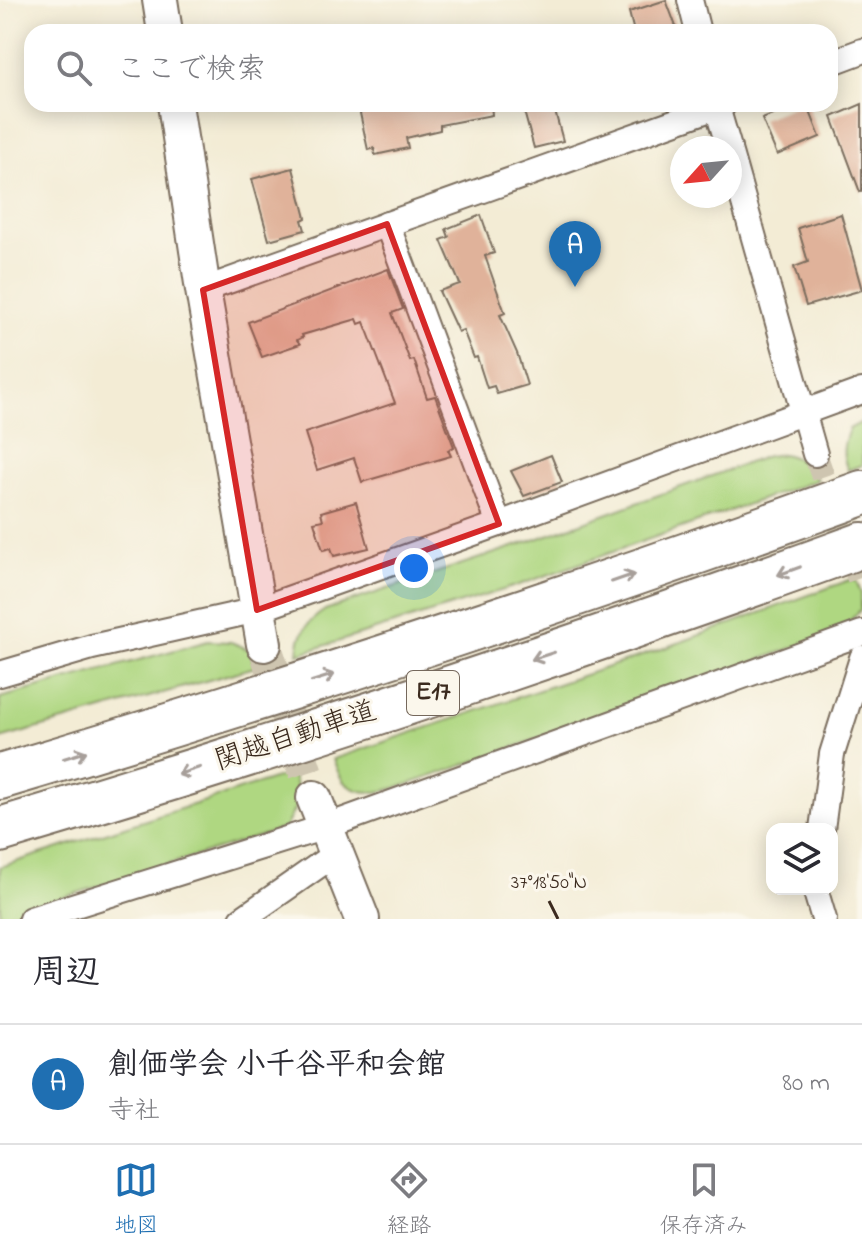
<!DOCTYPE html>
<html lang="ja">
<meta charset="utf-8">
<style>
:root{--surface:#fff;--page:#f7f7f7;--text:#2b2b33;--muted:#7c7c81;--line:#e1e1e2;--accent:#1f6fb2}
body{margin:0;font-family:"Indie Flower","Klee One",sans-serif;background:var(--page);color:var(--text)}
.controls{position:absolute;right:24px;bottom:24px;display:grid;overflow:hidden;border-radius:16px;box-shadow:0 4px 20px #0003}
.controls button{width:72px;height:72px;display:grid;place-items:center;padding:0;border:0;border-bottom:2px solid var(--line);background:var(--surface);color:var(--text);font:40px sans-serif}
.compass{position:absolute;left:670px;top:136px;width:72px;height:72px;border-radius:50%;background:var(--surface);box-shadow:0 4px 20px #0003;rotate:243deg}
.you{position:absolute;left:414px;top:568px;width:28px;height:28px;margin:-20px;border:6px solid #fff;border-radius:50%;background:#1a73e8;box-shadow:0 0 0 12px #1a73e833}
.badge{display:grid;place-items:center;width:52px;height:52px;border-radius:50%;background:var(--accent);color:#fff;font-size:26px;font-weight:700}
.pin{position:absolute;translate:-50% -66px;filter:drop-shadow(0 2px 4px #0008)}
.pin::after{content:'';position:absolute;top:42px;width:28px;height:24px;background:inherit;clip-path:polygon(0 0,100% 0,50% 100%)}
.list{margin:0;padding:0;list-style:none}
h2{display:flex;justify-content:space-between;align-items:center;height:104px;margin:0;padding:0 32px;font-size:34px}
h2 small{font-size:26px;font-weight:400;color:var(--muted)}
.list li{display:grid;grid-template-columns:52px 1fr auto;gap:24px;align-items:center;box-sizing:border-box;height:120px;padding:0 32px;border-top:2px solid var(--line)}
.list b{display:block;font-size:30px;white-space:nowrap}
.list p{margin:0;font-size:26px;white-space:nowrap;color:var(--muted)}
.list em{font-size:26px;font-style:normal;color:var(--muted)}
.icon{flex:none;width:44px;height:44px;fill:none;stroke:currentColor;stroke-width:2;stroke-linecap:round;stroke-linejoin:round}
.map{position:relative;flex:none;width:862px;height:919px;overflow:hidden}
.search{position:absolute;background:var(--surface);box-shadow:0 4px 20px #0003;left:24px;right:24px;top:24px;height:88px;display:flex;align-items:center;gap:20px;box-sizing:border-box;padding:0 28px;border-radius:24px;color:var(--muted);font-size:30px}
.sheet{height:224px;background:var(--surface)}
nav{display:flex;justify-content:space-around;align-items:center;box-sizing:border-box;height:112px;border-top:2px solid var(--line);background:var(--surface);font-size:22px;color:var(--muted)}
nav a{display:grid;justify-items:center;gap:4px}
nav .on{color:var(--accent)}
.map>svg:first-child{display:block}
.green{fill:#afd781;stroke:#758050;stroke-width:2}
.building{fill:#e0b29a}
.lines{fill:none;stroke-linecap:round;stroke-linejoin:round}
.street-tunnel{stroke:#cec5b0;stroke-width:24;stroke-dasharray:24 12;stroke-linecap:butt}
.secondary-tunnel{stroke:#cec5b0;stroke-width:34;stroke-dasharray:34 17;stroke-linecap:butt}
.street-casing{stroke:#7b6e5e;stroke-width:28}
.secondary-casing{stroke:#7b6e5e;stroke-width:38}
.highway-casing{stroke:#7b6e5e;stroke-width:48}
.street{stroke:#fff;stroke-width:24}
.secondary{stroke:#fff;stroke-width:34}
.highway{stroke:#fff;stroke-width:44}
.oneway{stroke:#a79f9a}
.marked{fill:#d62828;fill-opacity:0.2;stroke:#d62828;stroke-width:6;stroke-linejoin:round}
.ticks{fill:none;stroke:#3b2a1e;stroke-width:3}
.labels{text-anchor:middle;dominant-baseline:central;stroke-width:6;stroke-linejoin:round;paint-order:stroke}
.shield{fill:#fbf7ec;stroke:#75685c;stroke-width:2}
.shield-label{font-size:26px;font-weight:bold;fill:#3b2a1e}
.street-label{font-size:28px;fill:#3b2a1e;stroke:#fbf7ec}
.ticks-label{font-size:20px;text-anchor:middle;fill:#3b2a1e;stroke:#fbf7ec;stroke-width:6;stroke-linejoin:round;paint-order:stroke}
</style>
<div class="map">
<svg width="862" height="919" viewBox="0 0 862 919">
<rect width="100%" height="100%" fill="#fbf7ec"/>
<filter id="ink" filterUnits="userSpaceOnUse"><feTurbulence type="fractalNoise" baseFrequency=".0125" numOctaves="2"/><feDisplacementMap in="SourceGraphic" scale="16" xChannelSelector="R" yChannelSelector="G"/><feConvolveMatrix kernelMatrix="1 2 1 2 8 2 1 2 1" color-interpolation-filters="sRGB"/></filter>
<filter id="wash" filterUnits="userSpaceOnUse"><feTurbulence type="fractalNoise" baseFrequency=".006" numOctaves="4" result="noise"/><feDisplacementMap in="SourceGraphic" scale="32" xChannelSelector="R" yChannelSelector="G"/><feGaussianBlur stdDeviation="1.8" result="paint"/><feColorMatrix in="noise" values="0 0 0 0 0 0 0 0 0 0 0 0 0 0 0 0 0 1.4 0 .05"/><feComposite in="paint" operator="in"/></filter>
<g filter="url(#wash)">
<rect width="100%" height="100%" fill="#f3ecd5"/>
<g class="green">
<path d="M 862,422 L 862,465 L 848,470 C 841,455 843,444 849,429 Z"/>
<path d="M 783,454 C 800,458 809,465 817,480 L 519,585 L 298,654 C 299,633 307,622 325,610 L 531,541 L 767,456 Z"/>
<path d="M 855,578 L 861,593 L 861,609 L 848,623 L 812,641 L 430,777 C 406,784 366,804 344,782 C 339,776 336,766 333,759 L 662,649 Z"/>
<polygon points="208,641 231,642 250,650 255,667 0,739 0,698"/>
<polygon points="292,773 300,798 285,828 0,917 0,867"/>
</g>
<g id="blocks">
<g class="building">
<polygon points="666,0 678,32 634,32 629,12"/>
<polygon points="358,104 491,104 492,115 440,125 440,130 406,138 408,148 375,155 374,148 368,150"/>
<polygon points="522,104 553,104 563,141 534,148"/>
<polygon points="801,104 807,104 820,137 777,155 762,119"/>
<polygon points="862,104 862,191 860,192 832,117"/>
<polygon points="293,168 306,218 302,220 305,230 269,240 252,179"/>
<polygon points="841,214 862,290 806,306 794,267 808,262 798,228"/>
<polygon points="481,215 494,253 485,256 505,313 500,315 517,353 527,385 497,394 494,386 487,388 477,357 474,358 463,330 458,332 439,291 460,284 441,240 449,237 446,229"/>
<polygon points="388,269 403,309 392,313 410,361 414,360 427,398 435,396 454,447 448,450 451,456 362,482 354,458 317,470 305,433 395,403 364,322 359,324 357,319 302,335 303,337 297,340 300,344 262,357 248,322"/>
<polygon points="551,455 562,482 524,496 511,471"/>
<polygon points="356,502 369,548 334,556 331,548 323,550 314,522 323,520 321,512"/>
</g>
</g>
</g>
<g filter="url(#ink)">
<use href="#blocks" fill-opacity="0" stroke="#7b6e5e" stroke-width="2"/>
<g class="lines">
<polyline class="street-tunnel" points="815,454 862,587"/>
<polyline class="secondary-tunnel" points="264,644 314,798"/>
<defs>
<g id="street">
<polyline points="690,0 698,32"/>
<polyline points="830,63 862,51"/>
<polyline points="716,104 729,148"/>
<polyline points="730,153 815,454"/>
<polyline points="387,224 499,524"/>
<polyline points="203,290 724,104"/>
<polyline points="0,674 92,647 257,610 499,524 862,391"/>
<polyline points="822,829 832,754 862,658"/>
<polyline points="815,889 824,919"/>
<polyline points="31,919 325,827 862,633"/>
<polyline points="242,919 335,854"/>
</g>
<g id="secondary">
<polyline points="160,0 165,32"/>
<polyline points="175,104 203,290 264,644"/>
<polyline points="314,798 362,919"/>
</g>
<g id="highway">
<path d="M 0,777 C 290,691 577,596 862,493"/>
<path d="M 0,830 C 290,744 578,648 862,545"/>
</g>
</defs>
<use href="#street" class="street-casing"/>
<use href="#secondary" class="secondary-casing"/>
<use href="#highway" class="highway-casing"/>
<use href="#street" class="street"/>
<use href="#secondary" class="secondary"/>
<use href="#highway" class="highway"/>
</g>
<defs><path id="oneway-shaft" d="M-6 0H5M1.5-3L5.5 0L1.5 3" fill="none" stroke-width="1.6" stroke-linecap="round" stroke-linejoin="round" transform="scale(2)"/></defs>
<g class="oneway">
<use href="#oneway-shaft" transform="translate(789 571) rotate(160)"/>
<use href="#oneway-shaft" transform="translate(623 578) rotate(-19)"/>
<use href="#oneway-shaft" transform="translate(543 656) rotate(162)"/>
<use href="#oneway-shaft" transform="translate(323 678) rotate(-17)"/>
<use href="#oneway-shaft" transform="translate(75 755) rotate(-17)"/>
<use href="#oneway-shaft" transform="translate(189 771) rotate(162)"/>
</g>
</g>
<path class="marked" d="M 387,224 L 499,524 L 257,610 L 203,290 Z"/>
<path class="ticks" d="M 549,901 L 558,919"/>
<g class="labels">
<rect class="shield" x="407" y="671" width="52" height="44" rx="6"/>
<g class="shield-label">
<text x="433" y="693">E17</text>
</g>
<g class="street-label">
<text transform="translate(296 737) rotate(-18)">関越自動車道</text>
</g>
</g>
<g class="ticks-label">
<text x="549" y="888">37°18'50"N</text>
</g>
</svg>
<div class="controls">
<button><svg class="icon" aria-label="layers" viewBox="0 0 24 24"><path d="M12 4l9 5-9 5-9-5zM3 14l9 5 9-5"/></svg></button>
</div>
<svg class="compass" viewBox="-18 -18 36 36"><path d="M0-13l5 13h-10z" fill="#e53935"/><path d="M0 13l5-13h-10z" fill="#7c7c81"/></svg>
<div class="you"></div>
<div class="pin badge" style="left:575px;top:287px">A</div>
<div class="search"><svg class="icon" aria-label="search" viewBox="0 0 24 24"><circle cx="10" cy="10" r="6"/><path d="M15 15l6 6"/></svg>ここで検索</div>
</div>
<section class="sheet">
<h2>周辺<small></small></h2>
<ul class="list">
<li><span class="badge">A</span><div><b>創価学会 小千谷平和会館</b><p>寺社</p></div><em>80 m</em></li>
</ul>
</section>
<nav>
<a class="on"><svg class="icon" aria-label="map" viewBox="0 0 24 24"><path d="M3 6l6-2 6 2 6-2v14l-6 2-6-2-6 2zM9 4v14M15 6v14"/></svg>地図</a>
<a><svg class="icon" aria-label="directions" viewBox="0 0 24 24"><path d="M12 3l9 9-9 9-9-9zM9 14v-3h6M13 9l2 2-2 2"/></svg>経路</a>
<a><svg class="icon" aria-label="saved" viewBox="0 0 24 24"><path d="M7 4h10v16l-5-4-5 4z"/></svg>保存済み</a>
</nav>
